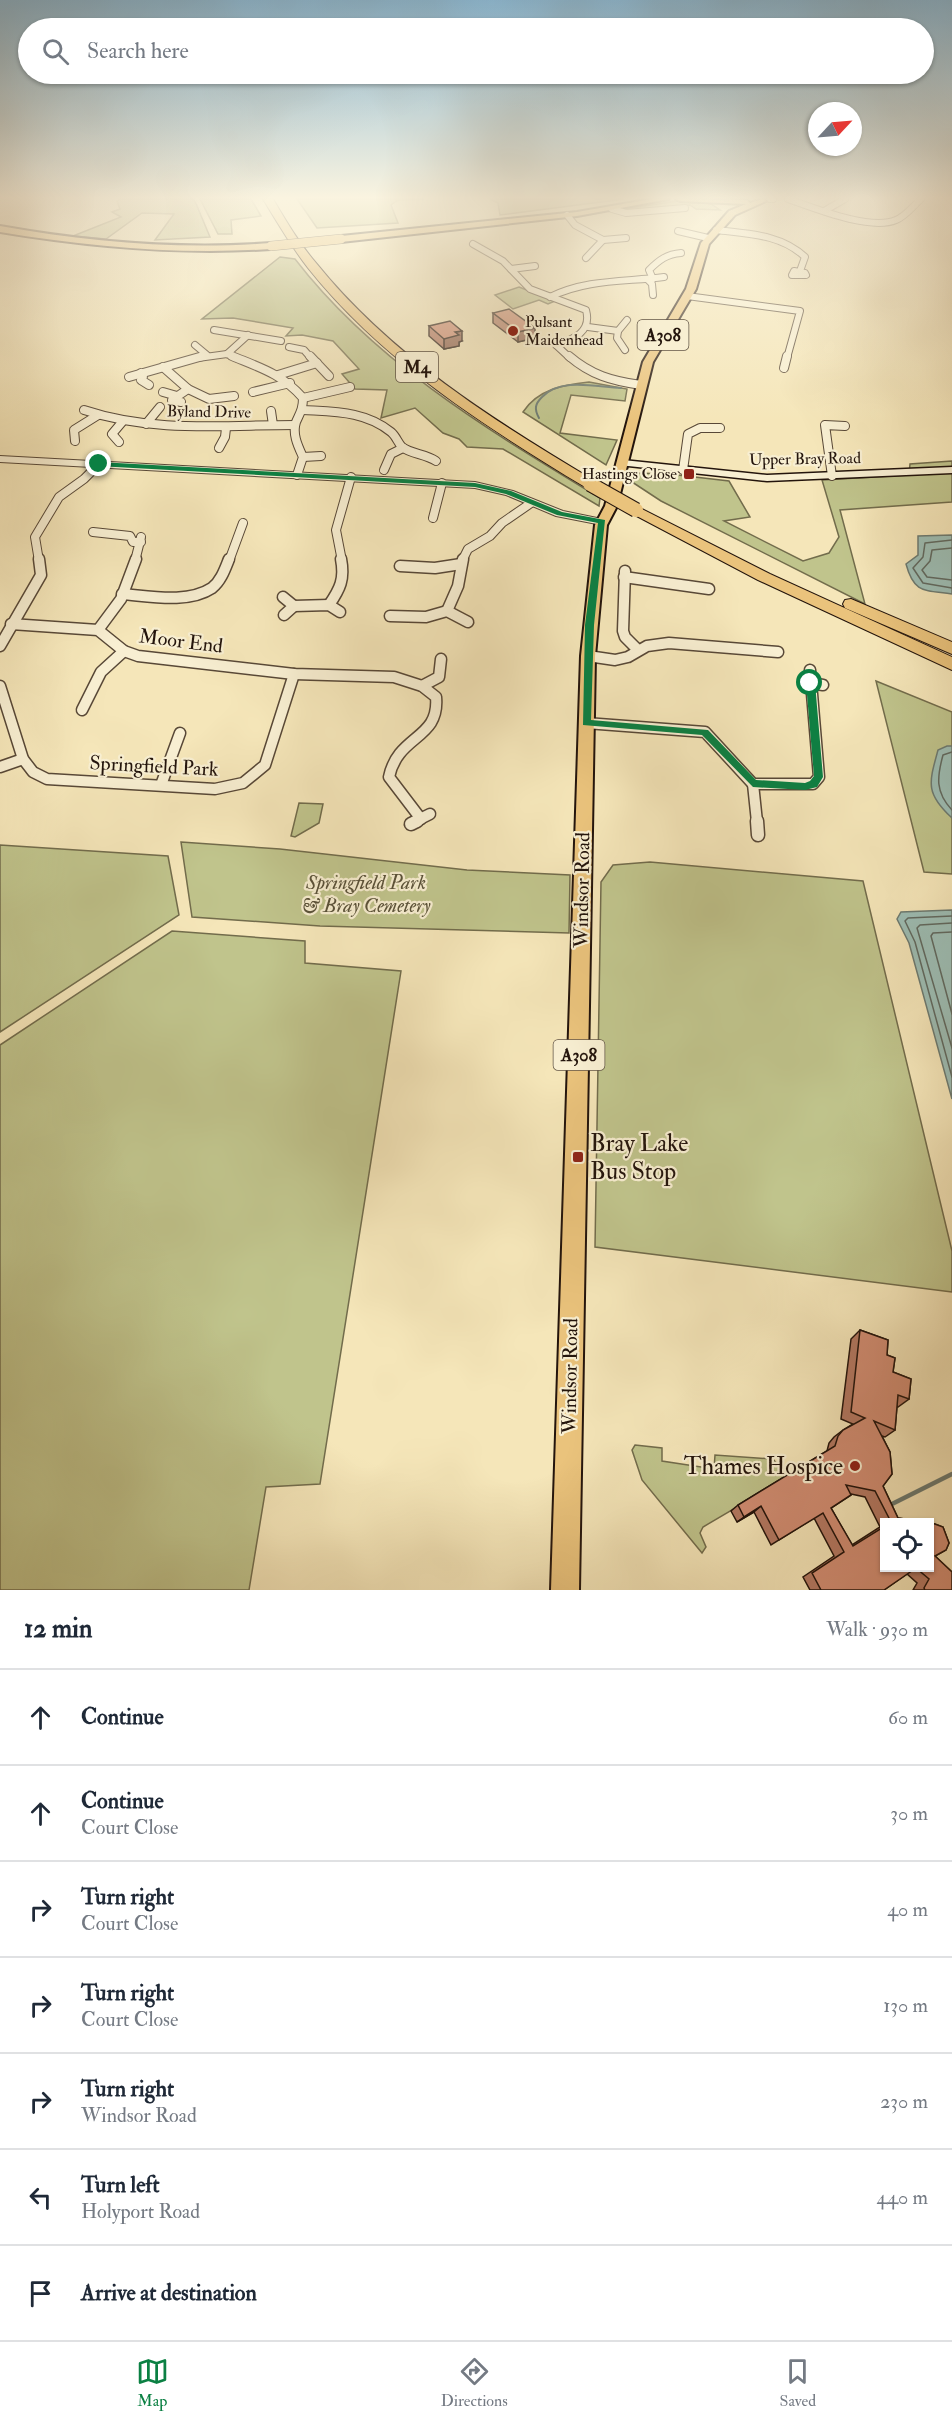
<!DOCTYPE html>
<meta charset="utf-8">
<style>
:root{--surface:#fff;--page:#f2f2f3;--text:#1f2937;--muted:#747a83;--line:#e0e1e3;--accent:#0b8043}
body{margin:0;font-family:"IM FELL Double Pica",serif;background:var(--page);color:var(--text)}
.controls{position:absolute;right:18px;bottom:18px;display:grid;overflow:hidden;border-radius:0px;box-shadow:0 2px 4px #0004}
.controls button{width:54px;height:54px;display:grid;place-items:center;padding:0;border:0;border-bottom:2px solid var(--line);background:var(--surface);color:var(--text);font:30px sans-serif}
.compass{position:absolute;left:808px;top:102px;width:54px;height:54px;border-radius:50%;background:var(--surface);box-shadow:0 2px 4px #0004;rotate:64deg}
.stop{position:absolute;width:18px;height:18px;margin:-14px;border:4px solid #0b8043;border-radius:50%;background:#fff}
.stop.end{background:#0b8043;border-color:#fff;box-shadow:0 2px 6px #0008}
.list{margin:0;padding:0;list-style:none}
h2{display:flex;justify-content:space-between;align-items:center;height:78px;margin:0;padding:0 24px;font-size:26px}
h2 small{font-size:20px;font-weight:400;color:var(--muted)}
.list li{display:grid;grid-template-columns:39px 1fr auto;gap:18px;align-items:center;box-sizing:border-box;height:96px;padding:0 24px;border-top:2px solid var(--line)}
.list b{display:block;font-size:22px;white-space:nowrap}
.list p{margin:0;font-size:20px;white-space:nowrap;color:var(--muted)}
.list em{font-size:20px;font-style:normal;color:var(--muted)}
.icon{flex:none;width:33px;height:33px;fill:none;stroke:currentColor;stroke-width:2;stroke-linecap:round;stroke-linejoin:round}
.map{position:relative;flex:none;width:952px;height:1590px;overflow:hidden}
.search{position:absolute;background:var(--surface);box-shadow:0 2px 4px #0004;left:18px;right:18px;top:18px;height:66px;display:flex;align-items:center;gap:15px;box-sizing:border-box;padding:0 21px;border-radius:33px;color:var(--muted);font-size:22px}
.sheet{height:750px;background:var(--surface)}
nav{display:flex;justify-content:space-around;align-items:center;box-sizing:border-box;height:84px;border-top:2px solid var(--line);background:var(--surface);font-size:16px;color:var(--muted)}
nav a{display:grid;justify-items:center;gap:3px}
nav .on{color:var(--accent)}
.map>svg:first-child{display:block}
.green{fill:#c0c48c;stroke:#726c4c;stroke-width:1.5}
.water{fill:#9dbeb5;stroke:#6c7a71;stroke-width:1.5}
.lines{fill:none;stroke-linecap:round;stroke-linejoin:round}
.shore{stroke:#606960;stroke-width:1.5}
.stream-far1{stroke:#6c7a71;stroke-width:2}
.stream{stroke:#6c7a71;stroke-width:4.5}
.minor-far3-casing{stroke:#584837;stroke-width:8}
.minor-far2-casing{stroke:#584837;stroke-width:10}
.minor-far1-casing{stroke:#584837;stroke-width:13}
.minor-casing{stroke:#584837;stroke-width:15}
.tertiary-casing{stroke:#584837;stroke-width:2}
.secondary-casing{stroke:#23140c;stroke-width:3}
.primary-casing{stroke:#23140c;stroke-width:4}
.motorway-casing{stroke:#23140c;stroke-width:2}
.minor-far3{stroke:#f8efd2;stroke-width:6}
.minor-far2{stroke:#f8efd2;stroke-width:8}
.minor-far1{stroke:#f8efd2;stroke-width:10}
.minor{stroke:#f8efd2;stroke-width:12}
.tertiary{fill:#f8efd2;fill-rule:evenodd}
.secondary{fill:#f8efd2;fill-rule:evenodd}
.primary{fill:#eac37c;fill-rule:evenodd}
.motorway{fill:#eac37c;fill-rule:evenodd}
.primary-bridge-casing{stroke:#23140c;stroke-width:10;stroke-linecap:butt}
.motorway-bridge-casing{stroke:#23140c;stroke-width:16;stroke-linecap:butt}
.primary-bridge{stroke:#eac37c;stroke-width:9}
.motorway-bridge{stroke:#eac37c;stroke-width:14}
.wall{fill:#b47963;stroke:#23140c;stroke-width:1.5;fill-rule:evenodd}
.shaded-wall{fill:#926350;stroke:#23140c;stroke-width:1.5}
.building{fill:#d18d73;stroke:#23140c;stroke-width:1.5}
.route{fill:#0b8043}
.poi-dot{fill:#8f2418;stroke:#f8efd2;stroke-width:2}
.labels{text-anchor:middle;dominant-baseline:central;stroke-width:4.5;stroke-linejoin:round;paint-order:stroke}
.far-poi-label{font-size:16px;fill:#23140c;stroke:#f8efd2;text-anchor:start}
.far-street-label{font-size:16px;fill:#23140c;stroke:#f8efd2}
.shield{fill:#f8efd2;stroke:#635647;stroke-width:1.5}
.shield-label{font-size:18px;font-weight:bold;fill:#23140c}
.street-label{font-size:20px;fill:#23140c;stroke:#f8efd2}
.park-label{font-size:20px;font-style:italic;fill:#5a5239;stroke:#f8efd2}
.near-poi-label{font-size:24px;fill:#23140c;stroke:#f8efd2;text-anchor:start}
</style>
<div class="map">
<svg width="952" height="1590" viewBox="0 0 952 1590">
<rect width="100%" height="100%" fill="#f5e6b9"/>
<filter id="stains"><feTurbulence type="fractalNoise" baseFrequency=".00333" numOctaves="4"/><feColorMatrix values="0 0 0 0 .2 0 0 0 0 .09 0 0 0 0 .02 0 0 0 .5 -.17"/></filter>
<radialGradient id="worn" r=".72"><stop offset=".6" stop-color="#630" stop-opacity="0"/><stop offset="1" stop-color="#630" stop-opacity=".3"/></radialGradient>
<g class="green">
<polygon points="121,199 194,199 210,237 155,240 174,214 142,213 106,239 73,236 121,217 112,212 120,209 117,201"/>
<polygon points="200,199 251,199 261,216 231,220 232,234 218,234"/>
<polygon points="297,199 424,199 398,200 391,205 398,223 317,228"/>
<polygon points="490,199 624,199 500,215 498,203"/>
<polygon points="683,200 711,204 720,210 696,209 690,205 623,212 620,210"/>
<path d="M 280,257 L 295,259 C 375,363 490,431 600,498 L 599,506 L 503,449 L 467,447 L 459,439 L 443,433 L 415,408 L 381,418 L 387,390 L 355,389 L 342,374 L 359,369 L 333,341 L 302,335 L 286,336 L 293,328 L 233,318 L 202,319 Z"/>
<polygon points="519,287 555,301 548,304 539,300 513,309 495,295"/>
<path d="M 589,382 L 627,389 L 625,401 L 571,395 L 560,433 L 617,440 L 606,465 L 523,412 C 538,389 563,385 589,382 Z"/>
<polygon points="952,461 952,502 840,510 865,604 661,501 629,480 635,473 669,474 729,481 750,517 724,521 803,561 829,553 839,537 822,480 909,475 910,464"/>
<polygon points="876,681 952,712 952,874 924,872"/>
<polygon points="299,803 323,804 319,823 295,837 291,836"/>
<polygon points="181,842 280,849 467,870 570,875 569,933 320,926 192,917"/>
<polygon points="0,845 168,856 179,915 0,1032"/>
<polygon points="650,862 863,881 952,1251 952,1292 595,1247 601,882 613,865"/>
<polygon points="172,931 305,941 305,963 401,971 320,1484 266,1487 249,1590 0,1590 0,1045"/>
<polygon points="635,1445 662,1448 662,1461 714,1469 715,1455 773,1459 788,1477 703,1527 700,1533 706,1547 702,1553 642,1480 632,1450"/>
</g>
<g class="water">
<path d="M 952,535 L 952,594 C 925,590 914,594 906,564 L 918,555 L 918,536 Z"/>
<path d="M 947,746 L 952,746 L 952,818 C 925,793 929,783 938,750 Z"/>
<polygon points="952,910 952,1099 909,943 897,919 901,912"/>
</g>
<g class="lines">
<g class="shore">
<polyline points="952,540 925,543 923,557 913,568 923,583 952,588"/>
<polyline points="952,548 932,550 930,561 922,570 927,577 952,580"/>
<path d="M 952,752 L 943,755 C 937,777 935,792 952,810"/>
<polyline points="952,916 908,918 905,921 915,942 952,1077"/>
<polyline points="952,923 920,925 917,928 952,1048"/>
<polyline points="952,932 933,933 931,936 952,1014"/>
</g>
<path class="stream-far1" d="M 539,418 C 534,409 535,404 542,397 C 561,377 596,387 621,388"/>
<polyline class="stream" points="888,1506 952,1474"/>
<defs>
<g id="minor-far3">
<polyline points="770,199 773,199"/>
<path d="M 788,199 C 814,208 870,231 896,220 C 906,216 913,206 921,199"/>
<polyline points="612,209 626,213 685,208"/>
<polyline points="824,211 845,199"/>
<polyline points="567,215 575,225 603,240 586,258"/>
<path d="M 716,230 C 748,234 781,234 805,257 L 800,271"/>
<polyline points="678,231 708,238"/>
<polyline points="603,240 626,238"/>
<path d="M 473,244 L 503,261 L 530,289 L 586,310 C 592,332 574,339 556,345"/>
<polyline points="511,269 535,266"/>
<polygon points="794,271 805,273 806,275 792,275"/>
<path d="M 653,279 L 649,270 C 659,260 667,254 681,253"/>
<polyline points="648,280 652,284 653,295"/>
<polyline points="687,296 800,311 787,358"/>
<path d="M 550,297 C 587,279 624,282 664,277"/>
<polyline points="588,327 618,331"/>
<polyline points="214,330 281,341"/>
<polyline points="195,345 207,355"/>
<polyline points="556,345 570,358"/>
<polyline points="289,347 304,350 311,358"/>
<polyline points="625,350 617,338 618,331 627,320"/>
<polyline points="227,354 248,335"/>
<polyline points="198,358 227,354 236,358"/>
</g>
<g id="minor-far2">
<path d="M 232,356 C 261,368 282,374 303,398 C 303,409 300,413 296,422 C 292,434 298,446 303,457 L 297,475"/>
<polyline points="310,356 329,376"/>
<path d="M 569,356 C 591,375 612,381 641,385"/>
<polyline points="163,367 188,389 209,399 234,396"/>
<polyline points="784,368 787,356"/>
<polyline points="141,373 143,377 141,380 149,385"/>
<polyline points="278,375 317,363"/>
<polyline points="129,377 203,356"/>
<polyline points="163,392 177,396"/>
<polyline points="253,392 290,383"/>
<polyline points="303,398 350,387"/>
<polyline points="181,402 172,400 188,389"/>
<path d="M 84,410 C 153,433 223,425 295,425"/>
<path d="M 303,410 C 335,412 365,411 391,432 C 396,436 398,443 402,447 C 411,454 426,454 436,461"/>
<polyline points="271,411 273,425"/>
<polyline points="146,424 160,407"/>
<polyline points="75,441 74,430 98,415"/>
<polyline points="119,442 112,434 123,421"/>
<polyline points="219,448 225,437 226,428"/>
<polyline points="303,457 321,456"/>
<polyline points="384,470 391,454 403,448"/>
<polyline points="683,470 688,434 700,428 720,428"/>
<polyline points="832,476 825,425 845,426"/>
<polyline points="433,518 442,483"/>
<polyline points="93,532 130,536 133,542 141,542"/>
<polyline points="39,561 35,537 59,497 84,479 99,464"/>
<polyline points="135,561 141,537"/>
<polyline points="229,561 243,523"/>
<polyline points="342,561 336,530 351,477"/>
<polyline points="462,561 468,549 490,536 502,523 531,503"/>
</g>
<g id="minor-far1">
<polyline points="400,566 435,568 461,564"/>
<polyline points="625,571 623,631 625,637 638,650"/>
<polyline points="624,577 709,589"/>
<path d="M 122,594 C 149,596 188,604 212,588 C 221,581 225,569 229,559"/>
<polyline points="283,597 294,606 284,615"/>
<path d="M 329,605 C 340,589 345,579 341,559"/>
<polyline points="294,606 329,605 340,612"/>
<polyline points="447,611 458,586 463,559"/>
<polyline points="390,616 426,617 447,611 468,622"/>
<path d="M 11,624 L 98,630 L 124,651 L 138,656 L 294,674 L 394,677 L 422,686 L 436,697 C 440,740 398,734 389,777 L 421,819"/>
<polyline points="98,630 121,599 136,559"/>
<polyline points="0,646 41,575 39,559"/>
<polyline points="588,656 615,660 628,657 647,646 669,643 778,652"/>
<polyline points="810,683 823,685"/>
<polyline points="0,686 23,759 33,772 47,779 215,789 243,783 265,765 294,674"/>
<polyline points="422,686 439,677 441,659"/>
<polyline points="82,710 101,672 124,651"/>
<polyline points="586,723 705,732 753,784 813,784 819,777 810,670"/>
<polyline points="0,767 23,759"/>
<polyline points="753,784 757,822"/>
<polyline points="161,785 180,733"/>
<polyline points="414,822 430,814"/>
</g>
<g id="minor">
<polyline points="757,821 758,835"/>
<polyline points="411,824 417,821"/>
</g>
<polygon id="tertiary" points="0,456 475,482 513,491 563,511 602,519 607,522 602,525 556,516 506,495 475,488 0,462"/>
<polygon id="secondary" points="623,460 767,475 952,467 952,473 767,481 619,465 618,463"/>
<g id="primary">
<polygon points="652,199 669,199 577,216 341,242 337,239 341,236 577,212"/>
<polygon points="676,199 747,200 750,203 763,199 766,201 735,215 709,244 696,289 653,362 617,506 607,525 595,656 579,1590 551,1590 581,656 595,525 605,506 643,362 686,289 701,243 729,211 746,204 680,201"/>
<path d="M 0,226 C 90,242 179,250 271,243 L 275,246 L 271,249 C 179,255 90,247 0,232 Z"/>
</g>
<g id="motorway">
<path d="M 263,199 L 273,199 C 286,221 299,243 316,263 C 391,356 494,421 595,481 L 597,484 L 595,487 L 585,487 C 484,426 382,361 308,268 C 291,246 277,222 263,199 Z"/>
<polygon points="636,506 770,574 952,657 952,670 758,580 631,513 629,510 631,507"/>
<polygon points="851,599 952,642 952,654 845,608 843,604 845,600"/>
</g>
</defs>
<use href="#minor-far3" class="minor-far3-casing"/>
<use href="#minor-far2" class="minor-far2-casing"/>
<use href="#minor-far1" class="minor-far1-casing"/>
<use href="#minor" class="minor-casing"/>
<use href="#tertiary" class="tertiary-casing"/>
<use href="#secondary" class="secondary-casing"/>
<use href="#primary" class="primary-casing"/>
<use href="#motorway" class="motorway-casing"/>
<use href="#minor-far3" class="minor-far3"/>
<use href="#minor-far2" class="minor-far2"/>
<use href="#minor-far1" class="minor-far1"/>
<use href="#minor" class="minor"/>
<use href="#tertiary" class="tertiary"/>
<use href="#secondary" class="secondary"/>
<use href="#primary" class="primary"/>
<use href="#motorway" class="motorway"/>
<defs>
<polyline id="primary-bridge" points="271,246 341,239"/>
<polyline id="motorway-bridge" points="590,484 636,510"/>
</defs>
<use href="#primary-bridge" class="primary-bridge-casing"/>
<use href="#motorway-bridge" class="motorway-bridge-casing"/>
<use href="#primary-bridge" class="primary-bridge"/>
<use href="#motorway-bridge" class="motorway-bridge"/>
</g>
<g class="wall">
<polygon points="493,313 535,338 518,342 493,323"/>
<polygon points="429,326 462,341 459,342 459,346 444,349 429,336"/>
<path d="M 860,1330 L 888,1340 L 887,1355 L 895,1358 L 893,1372 L 911,1379 L 909,1399 L 898,1407 L 897,1406 L 895,1430 L 885,1437 L 882,1436 L 890,1452 L 892,1474 L 883,1486 L 898,1518 L 932,1523 L 943,1527 L 949,1543 L 946,1550 L 935,1556 L 952,1572 L 952,1590 L 913,1590 L 917,1583 L 907,1574 L 884,1590 L 810,1590 L 803,1577 L 834,1556 L 814,1518 L 771,1545 L 754,1512 L 737,1522 L 731,1511 L 738,1505 L 827,1451 L 829,1443 L 834,1437 L 843,1430 L 853,1424 L 841,1419 L 851,1339 ZM 851,1494 L 865,1497 L 880,1527 L 852,1545 L 831,1508 L 851,1495 ZM 885,1522 L 930,1522 L 930,1568 L 885,1568 Z"/>
</g>
<g class="shaded-wall">
<polygon points="535,328 535,338 518,342 518,332"/>
<polygon points="462,331 462,341 459,342 459,346 444,349 444,339 455,332"/>
<polygon points="761,1506 754,1512 737,1522 744,1517"/>
</g>
<g class="building">
<polygon points="509,309 535,328 518,332 493,313"/>
<polygon points="450,321 462,331 455,332 459,335 444,339 429,326"/>
<polygon points="860,1330 888,1340 887,1355 895,1358 893,1372 911,1379 909,1399 898,1395 895,1430 874,1421 890,1452 892,1474 883,1486 898,1518 932,1523 943,1527 949,1543 946,1550 935,1556 952,1572 952,1590 925,1590 924,1588 929,1579 916,1568 930,1568 930,1522 889,1522 891,1522 875,1491 846,1485 851,1495 831,1508 853,1546 885,1526 885,1568 916,1568 884,1590 821,1590 812,1573 844,1552 823,1513 779,1540 761,1506 744,1517 738,1505 835,1446 838,1436 843,1430 865,1418 851,1412"/>
</g>
<linearGradient id="sky" x2="0" y2="1"><stop stop-color="#8ab8d4"/><stop offset="0.47" stop-color="#faf4e0"/><stop offset="1" stop-color="#faf4e0" stop-opacity="0"/></linearGradient>
<rect width="952" height="421" fill="url(#sky)"/>
<polygon class="route" points="99,462 475,483 511,491 562,512 605,520 594,625 591,720 708,730 756,780 805,783 810,781 814,776 806,683 810,680 815,683 823,777 817,787 805,790 753,787 702,735 583,725 585,625 598,523 557,515 506,494 475,487 97,466"/>
<g class="poi-dot">
<circle cx="513" cy="331" r="6"/>
<rect x="683" y="468" width="12" height="12" rx="3"/>
<rect x="572" y="1151" width="12" height="12" rx="3"/>
<circle cx="855" cy="1466" r="6"/>
</g>
<g class="labels">
<g class="far-poi-label">
<text x="525" y="322">Pulsant<tspan x="525" dy="18">Maidenhead</tspan></text>
<text x="677" y="474" text-anchor="end">Hastings Close</text>
</g>
<g class="far-street-label">
<text transform="translate(209 412) rotate(1)">Byland Drive</text>
<text transform="translate(805 459) rotate(-1)">Upper Bray Road</text>
</g>
<g class="shield">
<rect x="637.5" y="320" width="51" height="30" rx="4.5"/>
<rect x="396" y="352" width="42" height="30" rx="4.5"/>
<rect x="553.5" y="1040" width="51" height="30" rx="4.5"/>
</g>
<g class="shield-label">
<text x="663" y="335">A308</text>
<text x="417" y="367">M4</text>
<text x="579" y="1055">A308</text>
</g>
<g class="street-label">
<text transform="translate(181 641) rotate(7)">Moor End</text>
<text transform="translate(154 766) rotate(3)">Springfield Park</text>
<text transform="translate(582 890) rotate(-89)">Windsor Road</text>
<text transform="translate(570 1376) rotate(-89)">Windsor Road</text>
</g>
<g class="park-label">
<text x="366" y="882">Springfield Park<tspan x="366" dy="23">&amp; Bray Cemetery</tspan></text>
</g>
<g class="near-poi-label">
<text x="590" y="1143">Bray Lake<tspan x="590" dy="28">Bus Stop</tspan></text>
<text x="843" y="1466" text-anchor="end">Thames Hospice</text>
</g>
</g>
<rect width="100%" height="100%" filter="url(#stains)"/>
<rect width="100%" height="100%" fill="url(#worn)"/>
</svg>
<div class="controls">
<button><svg class="icon" aria-label="locate" viewBox="0 0 24 24"><circle cx="12" cy="12" r="6"/><path d="M12 2v4M12 18v4M2 12h4M18 12h4"/></svg></button>
</div>
<svg class="compass" viewBox="-18 -18 36 36"><path d="M0-13l5 13h-10z" fill="#e53935"/><path d="M0 13l5-13h-10z" fill="#747a83"/></svg>
<div class="stop" style="left:810px;top:683px"></div>
<div class="stop end" style="left:99px;top:464px"></div>
<div class="search"><svg class="icon" aria-label="search" viewBox="0 0 24 24"><circle cx="10" cy="10" r="6"/><path d="M15 15l6 6"/></svg>Search here</div>
</div>
<section class="sheet">
<h2>12 min<small>Walk · 930 m</small></h2>
<ul class="list">
<li><svg class="icon" aria-label="ahead" viewBox="0 0 24 24"><path d="M12 20V5M6 11l6-6 6 6"/></svg><div><b>Continue</b></div><em>60 m</em></li>
<li><svg class="icon" aria-label="ahead" viewBox="0 0 24 24"><path d="M12 20V5M6 11l6-6 6 6"/></svg><div><b>Continue</b><p>Court Close</p></div><em>30 m</em></li>
<li><svg class="icon" aria-label="right" viewBox="0 0 24 24"><path d="M7 20v-9h11M14 6l5 5-5 5"/></svg><div><b>Turn right</b><p>Court Close</p></div><em>40 m</em></li>
<li><svg class="icon" aria-label="right" viewBox="0 0 24 24"><path d="M7 20v-9h11M14 6l5 5-5 5"/></svg><div><b>Turn right</b><p>Court Close</p></div><em>130 m</em></li>
<li><svg class="icon" aria-label="right" viewBox="0 0 24 24"><path d="M7 20v-9h11M14 6l5 5-5 5"/></svg><div><b>Turn right</b><p>Windsor Road</p></div><em>230 m</em></li>
<li><svg class="icon" aria-label="left" viewBox="0 0 24 24"><path d="M17 20v-9H6M10 6l-5 5 5 5"/></svg><div><b>Turn left</b><p>Holyport Road</p></div><em>440 m</em></li>
<li><svg class="icon" aria-label="arrive" viewBox="0 0 24 24"><path d="M6 21V4h12l-3 4 3 4H6"/></svg><div><b>Arrive at destination</b></div></li>
</ul>
</section>
<nav>
<a class="on"><svg class="icon" aria-label="map" viewBox="0 0 24 24"><path d="M3 6l6-2 6 2 6-2v14l-6 2-6-2-6 2zM9 4v14M15 6v14"/></svg>Map</a>
<a><svg class="icon" aria-label="directions" viewBox="0 0 24 24"><path d="M12 3l9 9-9 9-9-9zM9 14v-3h6M13 9l2 2-2 2"/></svg>Directions</a>
<a><svg class="icon" aria-label="saved" viewBox="0 0 24 24"><path d="M7 4h10v16l-5-4-5 4z"/></svg>Saved</a>
</nav>
